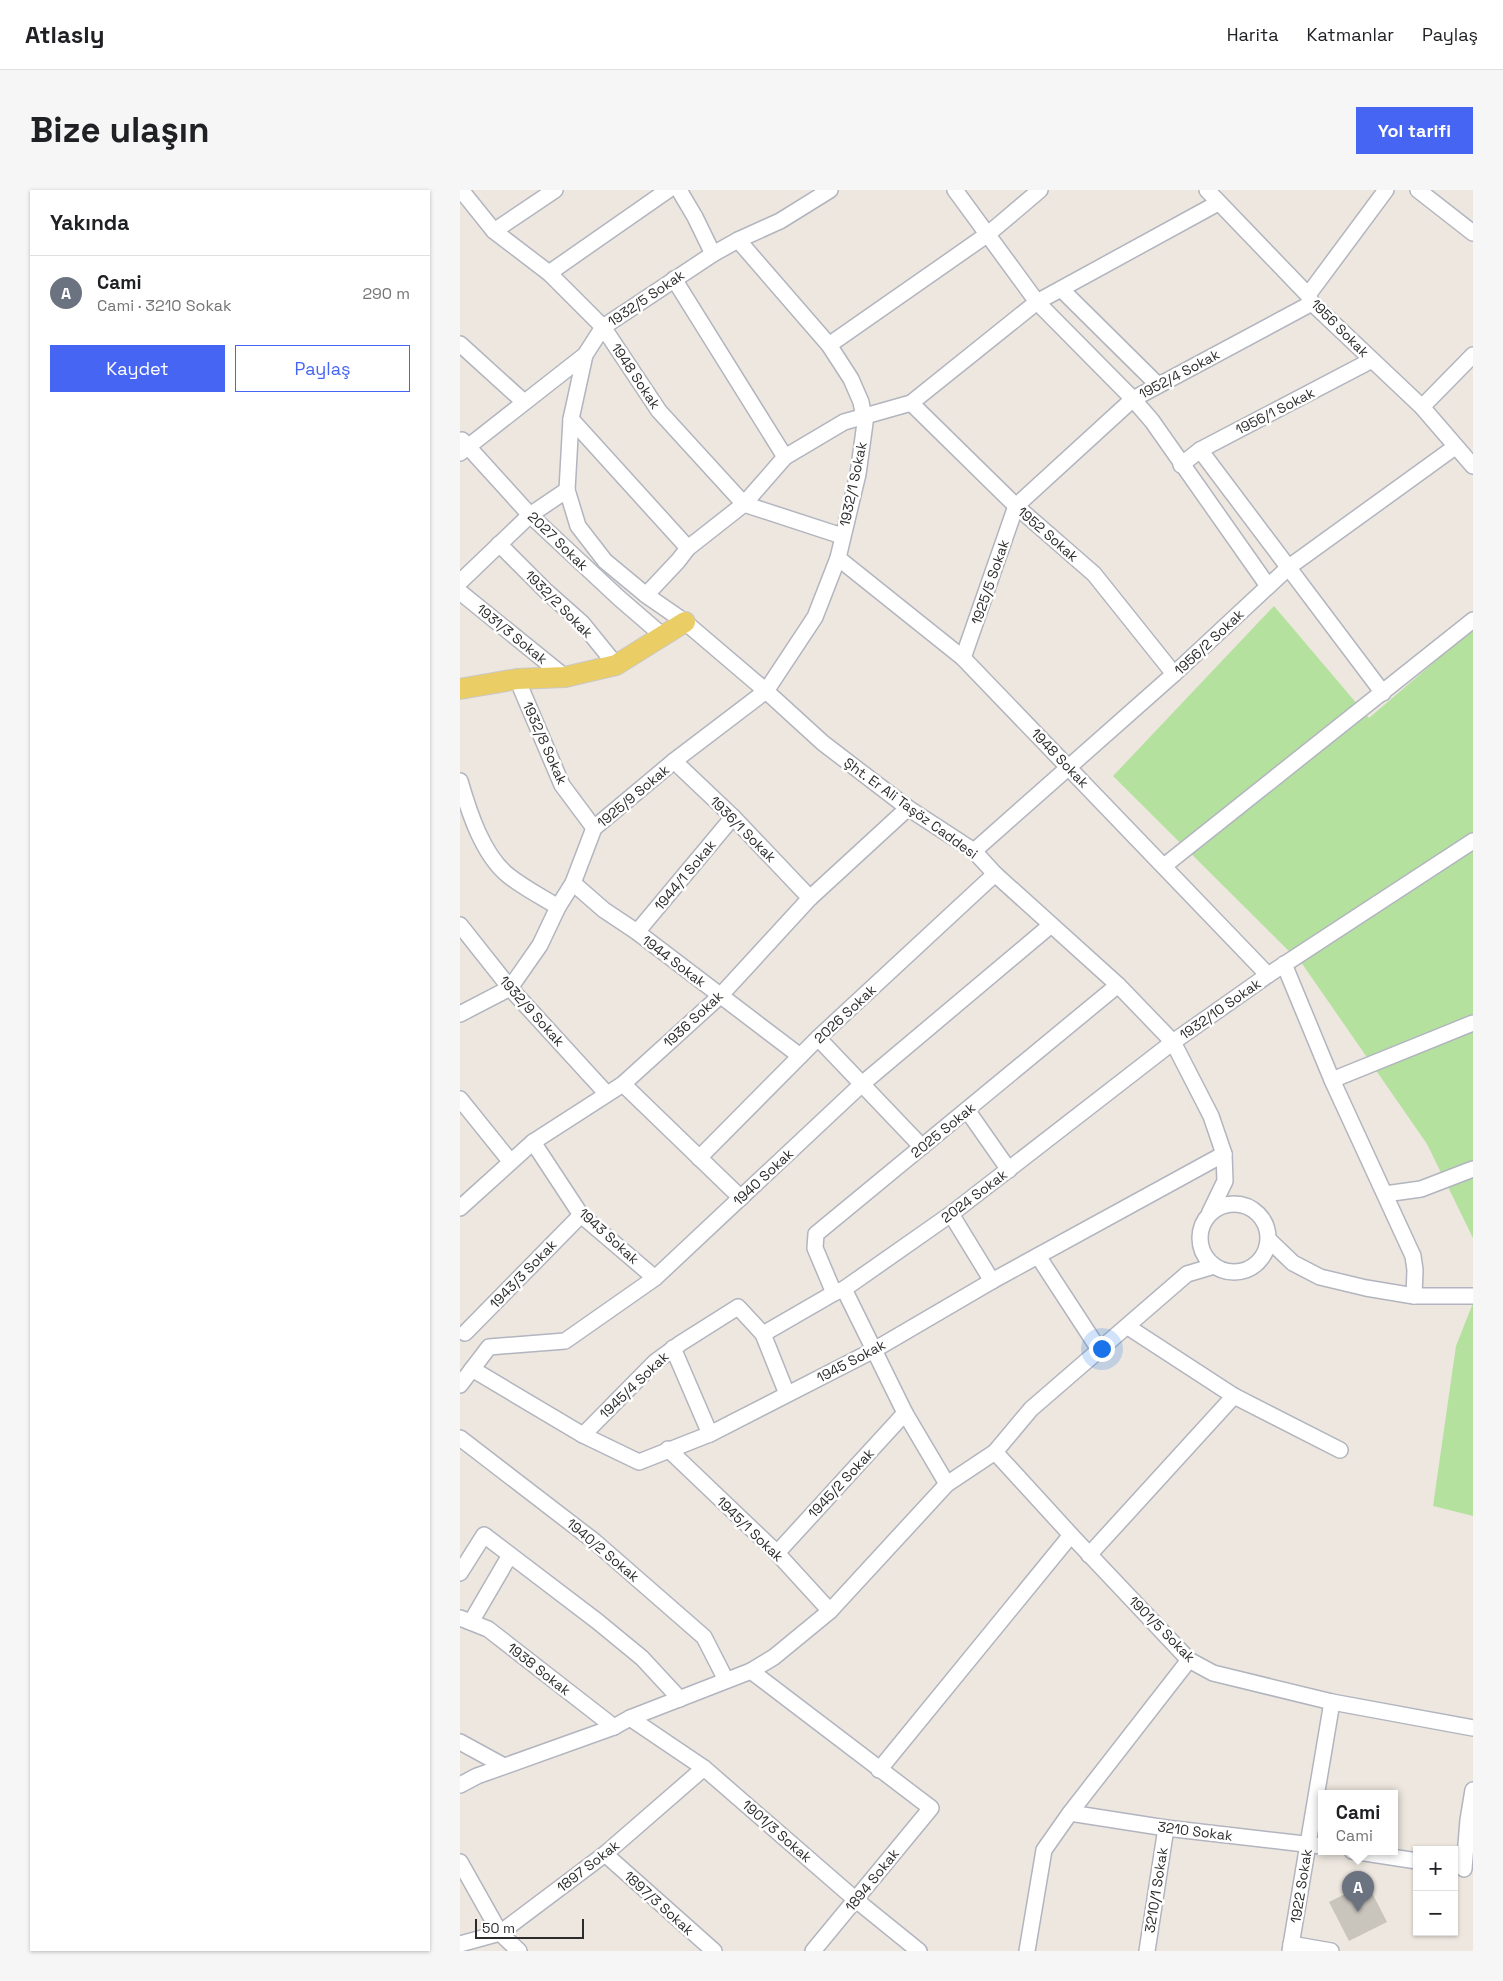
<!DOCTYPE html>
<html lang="tr">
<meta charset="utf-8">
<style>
:root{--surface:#fff;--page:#f6f6f6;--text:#202124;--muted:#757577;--line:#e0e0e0;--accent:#4665f3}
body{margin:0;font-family:"Space Grotesk",sans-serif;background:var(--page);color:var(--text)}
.controls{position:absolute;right:15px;bottom:15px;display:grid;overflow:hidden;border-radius:0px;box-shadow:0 1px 4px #0004}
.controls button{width:45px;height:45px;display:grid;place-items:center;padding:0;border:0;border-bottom:1px solid var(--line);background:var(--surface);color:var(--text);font:25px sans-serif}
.scale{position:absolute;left:15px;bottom:12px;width:109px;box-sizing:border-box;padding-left:5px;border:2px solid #2c2c2c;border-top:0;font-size:14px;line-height:18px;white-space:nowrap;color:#2c2c2c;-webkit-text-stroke:4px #fff;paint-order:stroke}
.you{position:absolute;left:641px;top:1158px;width:18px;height:18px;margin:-12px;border:4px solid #fff;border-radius:50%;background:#1a73e8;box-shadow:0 0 0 8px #1a73e833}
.badge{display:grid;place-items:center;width:32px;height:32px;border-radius:50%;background:var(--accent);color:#fff;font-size:16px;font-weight:700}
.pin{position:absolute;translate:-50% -41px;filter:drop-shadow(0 1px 2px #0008)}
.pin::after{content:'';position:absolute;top:26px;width:18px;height:15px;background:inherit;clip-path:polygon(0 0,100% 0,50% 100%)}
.popup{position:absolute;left:858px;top:1600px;width:80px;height:65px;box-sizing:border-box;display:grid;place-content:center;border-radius:0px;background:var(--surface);filter:drop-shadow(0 1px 4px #0005);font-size:16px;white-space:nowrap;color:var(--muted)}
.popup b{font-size:19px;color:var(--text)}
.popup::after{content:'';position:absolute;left:50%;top:100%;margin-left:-10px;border:10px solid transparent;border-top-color:var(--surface)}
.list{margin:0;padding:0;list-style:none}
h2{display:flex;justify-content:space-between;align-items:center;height:65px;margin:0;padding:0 20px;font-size:21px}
h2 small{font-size:16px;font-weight:400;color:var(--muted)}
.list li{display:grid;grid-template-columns:32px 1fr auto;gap:15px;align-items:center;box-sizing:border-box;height:75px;padding:0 20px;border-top:1px solid var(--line)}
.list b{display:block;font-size:19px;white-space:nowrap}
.list p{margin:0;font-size:16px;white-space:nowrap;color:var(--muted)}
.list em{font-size:16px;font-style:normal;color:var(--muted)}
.actions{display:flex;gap:10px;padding:15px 20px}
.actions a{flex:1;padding:11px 0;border:1px solid var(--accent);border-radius:0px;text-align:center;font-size:18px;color:var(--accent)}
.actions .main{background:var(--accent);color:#fff}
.map{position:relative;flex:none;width:1013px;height:1761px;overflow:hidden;border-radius:0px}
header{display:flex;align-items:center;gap:30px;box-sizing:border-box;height:70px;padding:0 25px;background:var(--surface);border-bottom:1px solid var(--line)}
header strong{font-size:24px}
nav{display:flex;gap:28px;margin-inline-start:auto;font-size:18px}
.intro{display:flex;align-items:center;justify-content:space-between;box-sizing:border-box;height:120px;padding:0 30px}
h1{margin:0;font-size:35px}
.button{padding:12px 22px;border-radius:0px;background:var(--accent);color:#fff;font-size:18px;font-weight:700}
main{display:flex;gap:30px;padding:0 30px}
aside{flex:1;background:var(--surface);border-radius:0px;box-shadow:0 1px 4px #0004}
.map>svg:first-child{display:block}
.green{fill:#b4e19e}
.building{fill:#c9c5bd}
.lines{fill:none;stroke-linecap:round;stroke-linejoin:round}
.minor-casing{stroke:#b2b5bf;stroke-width:18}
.major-casing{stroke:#c8c8c8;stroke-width:22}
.minor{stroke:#fff;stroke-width:15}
.major{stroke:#ebcd66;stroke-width:20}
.labels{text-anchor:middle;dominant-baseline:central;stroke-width:5;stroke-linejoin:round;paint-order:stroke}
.street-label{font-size:14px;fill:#2c2c2c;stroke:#fff}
</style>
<header>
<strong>Atlasly</strong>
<nav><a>Harita</a><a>Katmanlar</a><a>Paylaş</a></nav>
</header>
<div class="intro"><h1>Bize ulaşın</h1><a class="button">Yol tarifi</a></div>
<main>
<aside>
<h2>Yakında<small></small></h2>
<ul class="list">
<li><span class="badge" style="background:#6b7280">A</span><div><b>Cami</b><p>Cami · 3210 Sokak</p></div><em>290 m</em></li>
</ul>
<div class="actions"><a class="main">Kaydet</a><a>Paylaş</a></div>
</aside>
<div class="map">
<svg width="1013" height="1761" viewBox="0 0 1013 1761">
<rect width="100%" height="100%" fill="#ede7df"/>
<g class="green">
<polygon points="814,416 909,528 1013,439 1013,1048 967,954 843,775 653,586"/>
<polygon points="1013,1113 1013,1326 973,1316 996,1156"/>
</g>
<polygon class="building" points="907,1693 927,1732 889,1751 869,1712"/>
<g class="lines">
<defs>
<g id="minor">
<polyline points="1,0 34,41 89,83 143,137 199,221 284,314 382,346"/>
<polyline points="219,0 235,27 253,64"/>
<polyline points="495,0 577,112 673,209 692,231 808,396"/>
<polyline points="747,0 848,105 852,113 962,217 1013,276"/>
<polyline points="958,0 1013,43"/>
<polyline points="34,41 95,0"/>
<polyline points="89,83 208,0"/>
<polyline points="214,89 325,267"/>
<polyline points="601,99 698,195"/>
<polyline points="848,105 926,0"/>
<polyline points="0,154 64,212"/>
<polyline points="369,155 528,44 580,0"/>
<polyline points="125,165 111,229 107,300 118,336 145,371 186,405 225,432 306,501 363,553 448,618 514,661 535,684 658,795 713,852 751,926 764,964 765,991 750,1022"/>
<polyline points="451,213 556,316 634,384 714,484"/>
<polyline points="962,217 1013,165"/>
<polyline points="111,229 228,358"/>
<polyline points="2,250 70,325 159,408 203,446"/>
<polyline points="740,260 923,503"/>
<polyline points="0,263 125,165 143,137 253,64 278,50 320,31 370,0"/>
<polyline points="721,275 740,260 912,170"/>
<polyline points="39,354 86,401 122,433 156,475"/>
<polyline points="378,368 503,468 808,785"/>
<polyline points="0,392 70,325 107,300"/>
<polyline points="0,402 105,487"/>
<polyline points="186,405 218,371 228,358 284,314 325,267 384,232 451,213 577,112 758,13"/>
<polyline points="503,468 556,316 673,209 852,113"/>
<polyline points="57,489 102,595 134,638"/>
<polyline points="214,571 273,627 350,708"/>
<path d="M 0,591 C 9,622 23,666 49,686 C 64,698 82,707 98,717"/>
<polyline points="514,661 714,484 829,377 995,257"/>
<polyline points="704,676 1013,430"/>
<polyline points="113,693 144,720 177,742 340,866"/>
<polyline points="0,735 50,798 147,904"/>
<polyline points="177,742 273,627"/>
<polyline points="824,774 872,890 953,1066 955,1080 954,1106"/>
<polyline points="0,824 50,798 80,755 98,717 113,693 134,638 214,571 306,501 355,427 378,368 398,284 405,233 401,212 391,189 369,155 278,50"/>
<polyline points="358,848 462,957"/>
<polyline points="872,890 1013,833"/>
<polyline points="163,894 281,1008"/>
<polyline points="0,909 50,971"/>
<polyline points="507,920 549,980"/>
<polyline points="73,952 121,1025 195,1088"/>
<polyline points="239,968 358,848 535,684"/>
<polyline points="925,1004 961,999 1013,979"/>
<circle cx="774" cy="1048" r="34"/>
<polyline points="0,1018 73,952 163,894 260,806 350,708 448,618"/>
<polyline points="491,1024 532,1091"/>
<polyline points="809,1050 833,1073 860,1087 906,1098 954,1106 1013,1106"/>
<polyline points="578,1066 640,1161"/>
<polyline points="384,1099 445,1223 487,1294"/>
<polyline points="374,1103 355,1058 356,1044 658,795"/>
<polyline points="668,1137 774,1206 880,1260"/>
<polyline points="5,1143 121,1025"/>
<polyline points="303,1144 374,1103 384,1099 491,1024 713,852 808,785 1013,651"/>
<polyline points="213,1158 250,1244"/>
<polyline points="12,1179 123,1245 179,1272 250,1244 414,1160 532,1091 764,964"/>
<polyline points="0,1195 29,1157 105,1151 195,1088 402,894 591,735"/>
<polyline points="123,1245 195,1172 221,1153 278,1117 303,1144 327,1204"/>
<polyline points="0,1248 134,1351 244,1447 266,1490"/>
<polyline points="208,1259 317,1363 370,1421"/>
<polyline points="535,1262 611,1345 729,1470 753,1483 872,1512 1013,1538"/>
<polyline points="317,1363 445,1223"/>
<polyline points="629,1365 774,1206"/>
<polyline points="0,1383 24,1345 137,1431 182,1468 220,1509"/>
<polyline points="0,1428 28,1439 154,1537"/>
<polyline points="11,1432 50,1365"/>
<polyline points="291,1481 471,1618 353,1761"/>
<polyline points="170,1528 244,1578 396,1710 459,1761"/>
<polyline points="0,1552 44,1576"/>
<polyline points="419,1580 611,1345"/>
<polyline points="0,1595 17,1586 154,1537 170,1528 291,1481 314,1467 370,1421 487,1294 535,1262 571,1219 727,1084 754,1076"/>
<polyline points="610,1623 706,1638 862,1656"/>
<polyline points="892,1661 957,1671"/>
<polyline points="145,1664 254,1761"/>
<polyline points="0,1672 40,1743 59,1761"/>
<polyline points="1004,1679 1008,1630 1013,1600"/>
<polyline points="0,1754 40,1743 145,1664 244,1578"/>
<polyline points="831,1754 871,1761"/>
<polyline points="567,1761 584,1660 610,1623 729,1470"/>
<polyline points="687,1761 706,1638"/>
<polyline points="830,1761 872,1512"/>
</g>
<polyline id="major" points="0,499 57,489 105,487 156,475 225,432"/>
</defs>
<use href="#minor" class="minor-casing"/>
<use href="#major" class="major-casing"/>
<use href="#minor" class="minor"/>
<use href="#major" class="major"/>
</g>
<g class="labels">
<g class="street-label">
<text transform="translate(186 108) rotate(-34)">1932/5 Sokak</text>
<text transform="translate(880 138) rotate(45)">1956 Sokak</text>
<text transform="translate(719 184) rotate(-28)">1952/4 Sokak</text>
<text transform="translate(176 186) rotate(56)">1948 Sokak</text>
<text transform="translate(815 221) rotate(-27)">1956/1 Sokak</text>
<text transform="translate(393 294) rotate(-78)">1932/1 Sokak</text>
<text transform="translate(588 344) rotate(41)">1952 Sokak</text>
<text transform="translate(98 351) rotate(44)">2027 Sokak</text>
<text transform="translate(530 392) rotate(-71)">1925/5 Sokak</text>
<text transform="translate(99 414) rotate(45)">1932/2 Sokak</text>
<text transform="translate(52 444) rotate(39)">1931/3 Sokak</text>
<text transform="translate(749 452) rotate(-43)">1956/2 Sokak</text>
<text transform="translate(85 553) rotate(66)">1932/8 Sokak</text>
<text transform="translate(600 568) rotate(46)">1948 Sokak</text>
<text transform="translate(173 606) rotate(-40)">1925/9 Sokak</text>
<text transform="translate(451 618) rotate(36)">Şht. Er Ali Taşöz Caddesi</text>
<text transform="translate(283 639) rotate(45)">1936/1 Sokak</text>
<text transform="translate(225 685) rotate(-50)">1944/1 Sokak</text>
<text transform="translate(214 771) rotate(37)">1944 Sokak</text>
<text transform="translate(760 819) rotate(-35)">1932/10 Sokak</text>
<text transform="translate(72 821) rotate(48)">1932/9 Sokak</text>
<text transform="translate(385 824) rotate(-43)">2026 Sokak</text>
<text transform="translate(233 829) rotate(-43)">1936 Sokak</text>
<text transform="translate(483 940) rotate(-39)">2025 Sokak</text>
<text transform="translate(303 987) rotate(-43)">1940 Sokak</text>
<text transform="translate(514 1006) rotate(-37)">2024 Sokak</text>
<text transform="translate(149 1046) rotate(42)">1943 Sokak</text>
<text transform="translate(63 1084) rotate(-46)">1943/3 Sokak</text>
<text transform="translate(391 1171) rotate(-28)">1945 Sokak</text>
<text transform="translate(174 1195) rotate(-44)">1945/4 Sokak</text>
<text transform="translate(381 1293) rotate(-47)">1945/2 Sokak</text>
<text transform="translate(290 1339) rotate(44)">1945/1 Sokak</text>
<text transform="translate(143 1360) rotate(40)">1940/2 Sokak</text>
<text transform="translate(702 1439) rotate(45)">1901/5 Sokak</text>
<text transform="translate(79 1479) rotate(38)">1938 Sokak</text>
<text transform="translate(317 1641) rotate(41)">1901/3 Sokak</text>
<text transform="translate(735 1641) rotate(7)">3210 Sokak</text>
<text transform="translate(128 1676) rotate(-38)">1897 Sokak</text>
<text transform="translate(412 1690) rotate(-51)">1894 Sokak</text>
<text transform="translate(841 1696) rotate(-81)">1922 Sokak</text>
<text transform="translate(696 1700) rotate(-81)">3210/1 Sokak</text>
<text transform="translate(199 1713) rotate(42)">1897/3 Sokak</text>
</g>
</g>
</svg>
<div class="controls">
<button>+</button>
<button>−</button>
</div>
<div class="scale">50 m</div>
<div class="you"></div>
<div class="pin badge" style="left:898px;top:1722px;background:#6b7280">A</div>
<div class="popup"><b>Cami</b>Cami</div>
</div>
</main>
